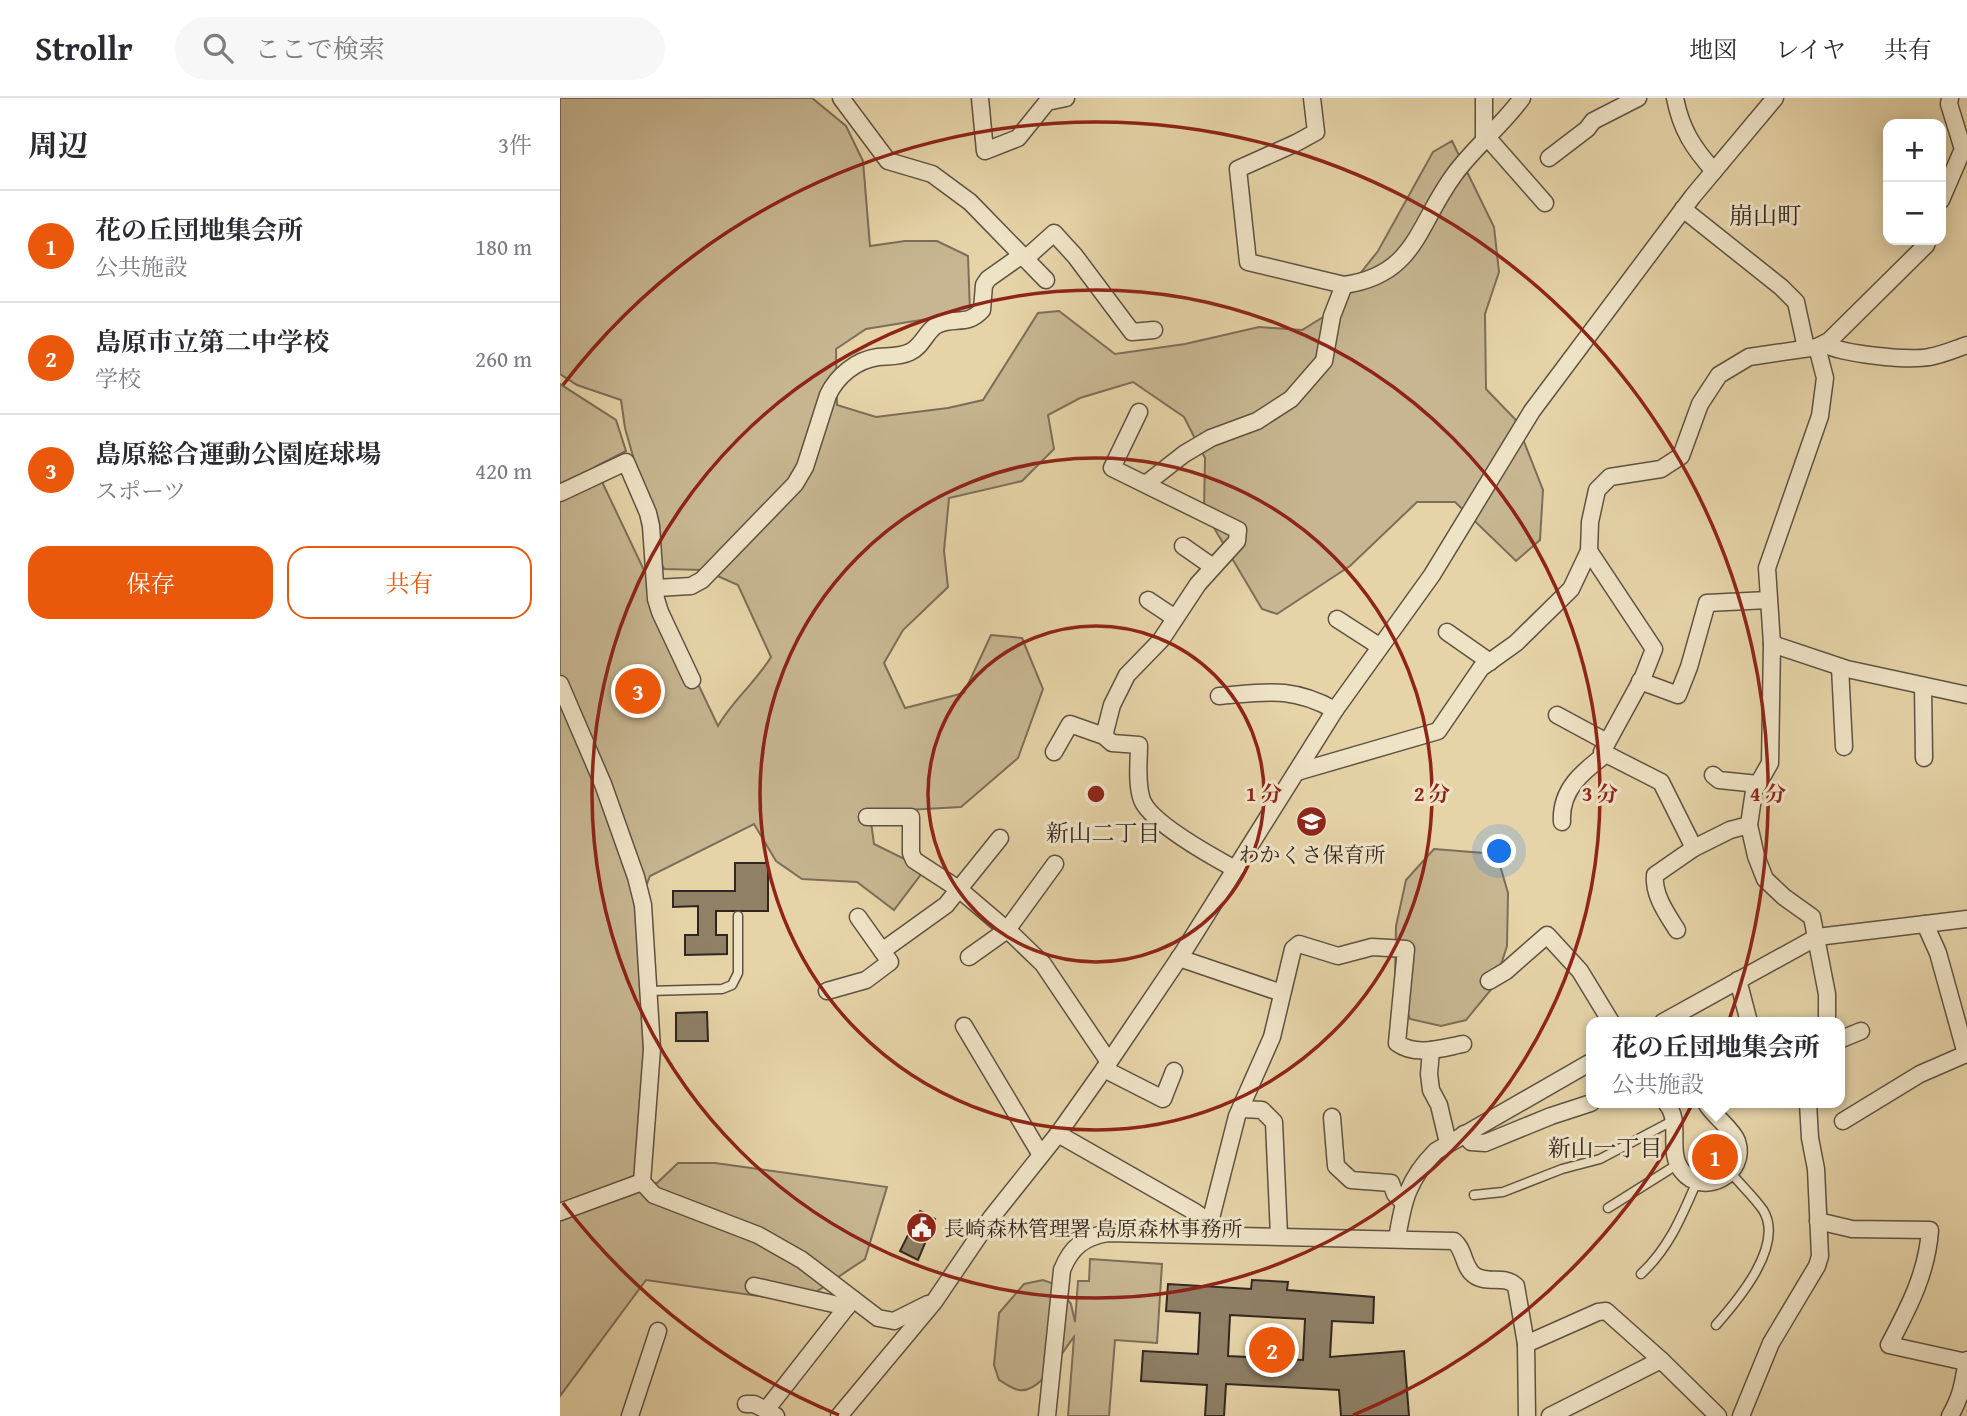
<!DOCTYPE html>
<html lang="ja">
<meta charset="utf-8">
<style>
:root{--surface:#fff;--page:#f7f7f7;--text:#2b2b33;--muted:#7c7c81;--line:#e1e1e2;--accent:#ea580c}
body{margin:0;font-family:"Gentium Book Plus","Noto Serif JP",serif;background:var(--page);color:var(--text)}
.controls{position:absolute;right:21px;top:21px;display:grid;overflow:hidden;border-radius:14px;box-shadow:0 4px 18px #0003}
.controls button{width:63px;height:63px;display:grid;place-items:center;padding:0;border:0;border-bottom:2px solid var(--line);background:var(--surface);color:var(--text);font:35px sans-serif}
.you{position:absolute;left:940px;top:754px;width:24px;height:24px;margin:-18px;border:5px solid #fff;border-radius:50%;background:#1a73e8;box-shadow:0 0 0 10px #1a73e833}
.badge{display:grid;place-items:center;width:46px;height:46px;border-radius:50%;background:var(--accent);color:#fff;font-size:23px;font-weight:700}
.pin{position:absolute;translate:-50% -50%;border:4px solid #fff;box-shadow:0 2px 7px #0006}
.popup{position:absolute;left:1026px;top:919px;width:259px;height:91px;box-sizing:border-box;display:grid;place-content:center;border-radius:14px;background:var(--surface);filter:drop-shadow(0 2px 5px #0005);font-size:23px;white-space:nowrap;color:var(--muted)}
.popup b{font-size:26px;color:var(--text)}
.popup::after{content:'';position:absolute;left:50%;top:100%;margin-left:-14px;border:14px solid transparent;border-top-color:var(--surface)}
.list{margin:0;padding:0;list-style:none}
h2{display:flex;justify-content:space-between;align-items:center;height:91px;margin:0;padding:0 28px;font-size:30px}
h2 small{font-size:23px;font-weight:400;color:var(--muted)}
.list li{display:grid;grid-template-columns:46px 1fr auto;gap:21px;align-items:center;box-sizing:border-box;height:112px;padding:0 28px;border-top:2px solid var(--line)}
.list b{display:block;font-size:26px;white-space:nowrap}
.list p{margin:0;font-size:23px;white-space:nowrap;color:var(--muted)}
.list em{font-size:23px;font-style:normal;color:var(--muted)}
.actions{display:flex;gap:14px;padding:21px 28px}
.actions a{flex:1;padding:16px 0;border:2px solid var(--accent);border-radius:21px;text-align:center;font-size:24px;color:var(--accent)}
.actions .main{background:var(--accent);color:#fff}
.icon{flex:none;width:38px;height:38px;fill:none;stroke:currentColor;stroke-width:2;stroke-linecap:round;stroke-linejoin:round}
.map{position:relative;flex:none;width:1407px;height:1318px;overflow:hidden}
header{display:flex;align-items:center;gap:42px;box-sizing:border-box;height:98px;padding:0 35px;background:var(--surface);border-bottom:2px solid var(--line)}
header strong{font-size:33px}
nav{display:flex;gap:38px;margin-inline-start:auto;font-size:24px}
.search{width:490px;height:63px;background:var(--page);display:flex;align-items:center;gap:18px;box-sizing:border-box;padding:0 24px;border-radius:38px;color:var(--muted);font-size:26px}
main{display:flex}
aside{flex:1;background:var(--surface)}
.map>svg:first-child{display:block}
.green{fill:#c7b691;stroke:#7c6e58;stroke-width:2}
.building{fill:#8f8066;stroke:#31261f;stroke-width:2;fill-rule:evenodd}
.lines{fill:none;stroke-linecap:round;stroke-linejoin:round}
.lane-casing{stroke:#5e5241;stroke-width:11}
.street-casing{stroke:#5e5241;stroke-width:19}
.lane{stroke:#efe3c6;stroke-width:8}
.street{stroke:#efe3c6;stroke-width:16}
.ring{fill:none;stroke:#8f2418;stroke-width:3.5}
.labels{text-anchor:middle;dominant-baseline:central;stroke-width:6;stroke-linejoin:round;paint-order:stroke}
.poi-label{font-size:21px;fill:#31261f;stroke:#efe3c6}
.neighbourhood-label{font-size:23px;fill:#31261f;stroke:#efe3c6}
.quarter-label{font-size:24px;fill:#31261f;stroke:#efe3c6}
.centre{fill:#8f2418;stroke:#efe3c6;stroke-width:3.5}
.ring-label{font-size:21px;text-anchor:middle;font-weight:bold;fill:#8f2418;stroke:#efe3c6;stroke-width:6;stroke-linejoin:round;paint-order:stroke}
</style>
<header>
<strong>Strollr</strong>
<div class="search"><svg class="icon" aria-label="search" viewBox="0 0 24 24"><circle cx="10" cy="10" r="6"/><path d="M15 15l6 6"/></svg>ここで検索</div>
<nav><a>地図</a><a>レイヤ</a><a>共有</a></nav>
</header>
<main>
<aside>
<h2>周辺<small>3件</small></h2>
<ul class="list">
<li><span class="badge">1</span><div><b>花の丘団地集会所</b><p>公共施設</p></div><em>180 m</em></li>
<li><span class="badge">2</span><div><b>島原市立第二中学校</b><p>学校</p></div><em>260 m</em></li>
<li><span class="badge">3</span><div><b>島原総合運動公園庭球場</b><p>スポーツ</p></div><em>420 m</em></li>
</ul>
<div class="actions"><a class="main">保存</a><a>共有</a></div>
</aside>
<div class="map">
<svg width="1407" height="1318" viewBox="0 0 1407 1318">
<rect width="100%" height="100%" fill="#e6d4a8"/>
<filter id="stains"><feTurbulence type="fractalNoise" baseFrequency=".00286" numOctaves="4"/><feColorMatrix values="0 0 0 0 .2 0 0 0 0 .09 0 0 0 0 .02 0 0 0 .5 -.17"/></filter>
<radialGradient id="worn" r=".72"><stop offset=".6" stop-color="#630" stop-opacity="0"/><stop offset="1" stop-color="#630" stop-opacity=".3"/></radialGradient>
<g class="green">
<path d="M 0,0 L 252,0 L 286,28 L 303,63 L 310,148 L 345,143 L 377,143 L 408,158 L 410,214 L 306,231 L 276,251 L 277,307 L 316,319 L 388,310 L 423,302 L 478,215 L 499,213 L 555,256 L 625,246 L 699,229 L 742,232 L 768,216 L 818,153 L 873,54 L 892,43 L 934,129 L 939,174 L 925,216 L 926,291 L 955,321 L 983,392 L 980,442 L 956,463 L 895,404 L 857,404 L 790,468 L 717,516 L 702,511 L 644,413 L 645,360 L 624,319 L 573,284 L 520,300 L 488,317 L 494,351 L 462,383 L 389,400 L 384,453 L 388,489 L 343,532 L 324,565 L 345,610 L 404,595 L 431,537 L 462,540 L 483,591 L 458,660 L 401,709 L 328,713 L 311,724 L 314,746 L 365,771 L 334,812 L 297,784 L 242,781 L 216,763 L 194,726 L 90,778 L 78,809 L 84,956 L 75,1078 L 48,1096 L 97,1085 L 118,1065 L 155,1065 L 327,1089 L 305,1161 L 241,1204 L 86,1182 L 0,1298 L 0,286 L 56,322 L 66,353 L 35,369 L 158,628 C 172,603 196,584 211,559 L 178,487 L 144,472 L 104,471 L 90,442 L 80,383 L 65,330 L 61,302 L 17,287 L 0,276 Z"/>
<polygon points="874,751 924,755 939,764 948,795 947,848 934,888 906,922 881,928 850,921 835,884 836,828 846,782"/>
<path d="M 530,1161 L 602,1166 L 597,1245 L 555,1242 L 549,1318 L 508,1318 L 514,1239 C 502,1253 481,1296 459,1292 C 452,1291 445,1285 439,1282 L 434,1267 L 439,1215 L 464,1186 L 483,1182 L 497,1187 L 511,1206 L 515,1224 L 518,1183 L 529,1183 Z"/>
</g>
<g class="building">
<polygon points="175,765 208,765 208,813 156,813 156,837 167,837 167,856 125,857 125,837 138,837 138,808 113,809 113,793 175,793"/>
<polygon points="147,914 148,943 116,943 116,915"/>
<polygon points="1164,1042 1168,1054 1166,1061 1156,1071 1149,1074 1141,1053"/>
<polygon points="360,1113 375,1121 358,1162 340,1153"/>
<path d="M 692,1182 L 728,1184 L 727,1192 L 814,1199 L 813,1225 L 772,1223 L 770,1259 L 844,1253 L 849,1318 L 781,1318 L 779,1292 L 666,1286 L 664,1318 L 645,1318 L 647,1287 L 581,1283 L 583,1253 L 638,1256 L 640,1215 L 606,1213 L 608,1186 L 691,1191 ZM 670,1217 L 745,1221 L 743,1262 L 668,1258 Z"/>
</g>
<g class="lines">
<defs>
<g id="lane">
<polyline points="88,893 162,891 172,887 178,875 178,818"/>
<polyline points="914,1097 943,1094 1002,1071 1040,1061 1114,1022"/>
<polyline points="1048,1110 1118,1066"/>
<path d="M 1081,1176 C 1109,1150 1122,1118 1137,1083"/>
<path d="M 1156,1227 C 1178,1202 1225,1147 1203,1112 C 1194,1099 1181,1087 1171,1075"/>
</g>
<g id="street">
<polyline points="281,0 328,63 372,76 410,104 486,182"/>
<polyline points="420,0 425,53 458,40 487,4 506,0"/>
<polyline points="752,0 756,34 736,45 678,71 688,164 784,187"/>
<polyline points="924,0 924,41"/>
<path d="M 1115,0 C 1121,31 1133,50 1154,73"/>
<polyline points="926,38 985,105"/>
<polyline points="989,60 1027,31 1033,23 1078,0"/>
<polyline points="1381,102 1403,51 1389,6 1390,0"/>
<polyline points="1123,111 1221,189 1236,204 1246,250"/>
<polyline points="465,161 494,135 515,158 572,234 594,232"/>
<path d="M 1264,246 C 1282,256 1348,263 1369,259 C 1382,257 1395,251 1407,247"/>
<polyline points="1257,249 1265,280 1260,318 1207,470 1212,546 1210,665 1194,693 1189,727 1196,758 1205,781 1224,799 1252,819 1267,896 1267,924"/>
<path d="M 587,385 L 624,356 L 651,340 L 697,323 L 731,301 L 764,263 L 772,218 L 784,187 C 856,177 857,127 894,77 C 914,49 942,28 962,0"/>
<polyline points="0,395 66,364 88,415 91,428 96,501 100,514 132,582"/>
<polyline points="623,448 653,469"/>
<polyline points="1029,453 1094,551 1083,579 1042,654 1101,684 1134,750 1170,732 1189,727"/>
<path d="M 96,490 L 131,488 L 142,482 L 235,386 L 245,369 L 268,297 C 277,278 296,262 318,259 C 329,258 340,259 350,254 C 363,248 366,233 377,227 C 394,218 407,229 422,212 L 424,187 L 428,181 L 462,157"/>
<polyline points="588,502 615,520"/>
<polyline points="777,521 819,548"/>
<polyline points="887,534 930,564"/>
<polyline points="1212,546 1287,571 1407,597"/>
<polyline points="1280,569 1284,649"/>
<polyline points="1080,583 1118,597 1129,569 1147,505 1208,502"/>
<polyline points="0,586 43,686 76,779 83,807 92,951 82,1084 94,1097 198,1137 242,1162 318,1220 334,1223 368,1206"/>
<polyline points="1363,588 1364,660"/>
<path d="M 659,598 C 706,594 731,588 775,612"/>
<polyline points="997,617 1047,644"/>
<polyline points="544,638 552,607 567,577 601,542 638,486 677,443 678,432 552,370 579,314"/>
<path d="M 494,654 L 510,626 L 544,638 L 552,645 L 579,647 C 579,663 576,686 582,702 C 591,725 653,759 675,771"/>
<polyline points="737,674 878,633 921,570 956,545 1011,491 1029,453 1030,424 1037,392 1050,379 1101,371 1121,358 1140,306 1159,277 1189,259 1257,249 1269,243 1366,147 1368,142"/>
<polyline points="1153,677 1159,682 1198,686"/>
<polyline points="307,719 351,719 351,755 354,762 400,792 454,838 483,866 549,964"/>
<path d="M 1002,724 C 1000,692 1022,674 1046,656"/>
<path d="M 1117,832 C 1107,816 1093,797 1095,777 L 1134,750"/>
<polyline points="322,853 386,807 440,740"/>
<polyline points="409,859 447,832 495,766"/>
<polyline points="619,860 722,895"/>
<polyline points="1178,882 1189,924"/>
<polyline points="929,883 946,873 987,837 1020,873 1051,924"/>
<polyline points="267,893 306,882 330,864 298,819"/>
<polyline points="1103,924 1257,839 1407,821"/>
<polyline points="404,928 481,1057"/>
<polyline points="1279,942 1301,933"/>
<polyline points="871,952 869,976 871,992 879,1007 888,1045"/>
<polyline points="544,971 603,1001 614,973"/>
<path d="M 1106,1005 C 1123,1024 1106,1053 1122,1073 C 1143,1100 1188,1076 1177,1043 C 1172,1030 1154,1019 1146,1005"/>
<polyline points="681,1011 702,1012 714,1024 719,1138"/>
<polyline points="772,1019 776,1068 791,1082 831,1085 835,1096 843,1104"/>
<polyline points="1283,1023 1360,976 1406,956 1378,855 1365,826"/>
<polyline points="498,1036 635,1114 656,1129"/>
<polyline points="904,1036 911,1044 925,1045 991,1018 1031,1005"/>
<polyline points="0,1114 82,1084"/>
<path d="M 1258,1123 L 1292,1131 L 1370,1132 C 1367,1175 1349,1209 1329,1247 L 1406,1264"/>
<path d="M 650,1124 L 677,1018 L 712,939 L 733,851 L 739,846 L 778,858 L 812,849 L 846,851 L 837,945 C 856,959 882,950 903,946"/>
<path d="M 837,1141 C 843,1103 848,1081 876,1053 L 1031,964"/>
<polyline points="194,1188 287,1209"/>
<polyline points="966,1246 1038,1214 1046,1213 1101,1262 1158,1318"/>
<polyline points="186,1306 194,1306 206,1312"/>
<polyline points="70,1318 98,1233"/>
<polyline points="216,1318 206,1312 293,1201"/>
<polyline points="279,1318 374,1204 431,1120 498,1036 549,964 622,856 775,612 872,477 972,313 1133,98 1215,0"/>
<path d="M 487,1318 L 502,1172 C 511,1149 524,1139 548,1135 L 894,1143 C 905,1152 903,1169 914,1177 C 927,1187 944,1176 956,1188 L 966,1246 L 967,1318"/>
<polyline points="990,1318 1101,1262"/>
<polyline points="1181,1318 1211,1245 1257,1168 1260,1158 1256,1071 1250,1040 1248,1005"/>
<path d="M 1390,1318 C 1402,1297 1403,1285 1407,1262"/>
</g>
</defs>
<use href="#lane" class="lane-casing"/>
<use href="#street" class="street-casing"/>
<use href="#lane" class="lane"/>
<use href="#street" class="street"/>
</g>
<g class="ring">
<circle cx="536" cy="696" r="168"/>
<circle cx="536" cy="696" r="336"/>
<circle cx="536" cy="696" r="504"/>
<path d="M279 1317A672 672 0 0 1 3 1105M3 287A672 672 0 1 1 793 1317"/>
</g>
<defs>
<symbol id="school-disc" viewBox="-11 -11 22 22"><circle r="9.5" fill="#8f2418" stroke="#efe3c6"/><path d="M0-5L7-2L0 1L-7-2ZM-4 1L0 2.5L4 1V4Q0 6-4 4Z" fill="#fff"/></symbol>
<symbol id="civic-disc" viewBox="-11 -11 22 22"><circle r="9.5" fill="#8f2418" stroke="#efe3c6"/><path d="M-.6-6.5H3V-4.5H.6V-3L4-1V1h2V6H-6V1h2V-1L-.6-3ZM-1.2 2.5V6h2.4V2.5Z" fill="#fff"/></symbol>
</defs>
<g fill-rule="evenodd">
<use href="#school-disc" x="734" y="706" width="35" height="35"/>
<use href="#civic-disc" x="344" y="1112" width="35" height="35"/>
</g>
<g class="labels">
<g class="poi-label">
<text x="752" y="756">わかくさ保育所</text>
<text x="384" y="1130" text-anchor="start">長崎森林管理署 島原森林事務所</text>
</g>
<g class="neighbourhood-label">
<text x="543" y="734">新山二丁目</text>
<text x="1045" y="1049">新山一丁目</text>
</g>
<g class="quarter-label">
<text x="1205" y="117">崩山町</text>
</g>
</g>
<circle cx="536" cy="696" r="10" class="centre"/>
<g class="ring-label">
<text x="704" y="703">1 分</text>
<text x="872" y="703">2 分</text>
<text x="1040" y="703">3 分</text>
<text x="1208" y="703">4 分</text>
</g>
<rect width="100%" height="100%" filter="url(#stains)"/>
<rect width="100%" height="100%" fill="url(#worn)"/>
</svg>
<div class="controls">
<button>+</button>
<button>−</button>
</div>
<div class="you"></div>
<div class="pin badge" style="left:1155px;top:1059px">1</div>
<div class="popup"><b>花の丘団地集会所</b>公共施設</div>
<div class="pin badge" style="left:712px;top:1252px">2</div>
<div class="pin badge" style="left:78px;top:593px">3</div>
</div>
</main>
